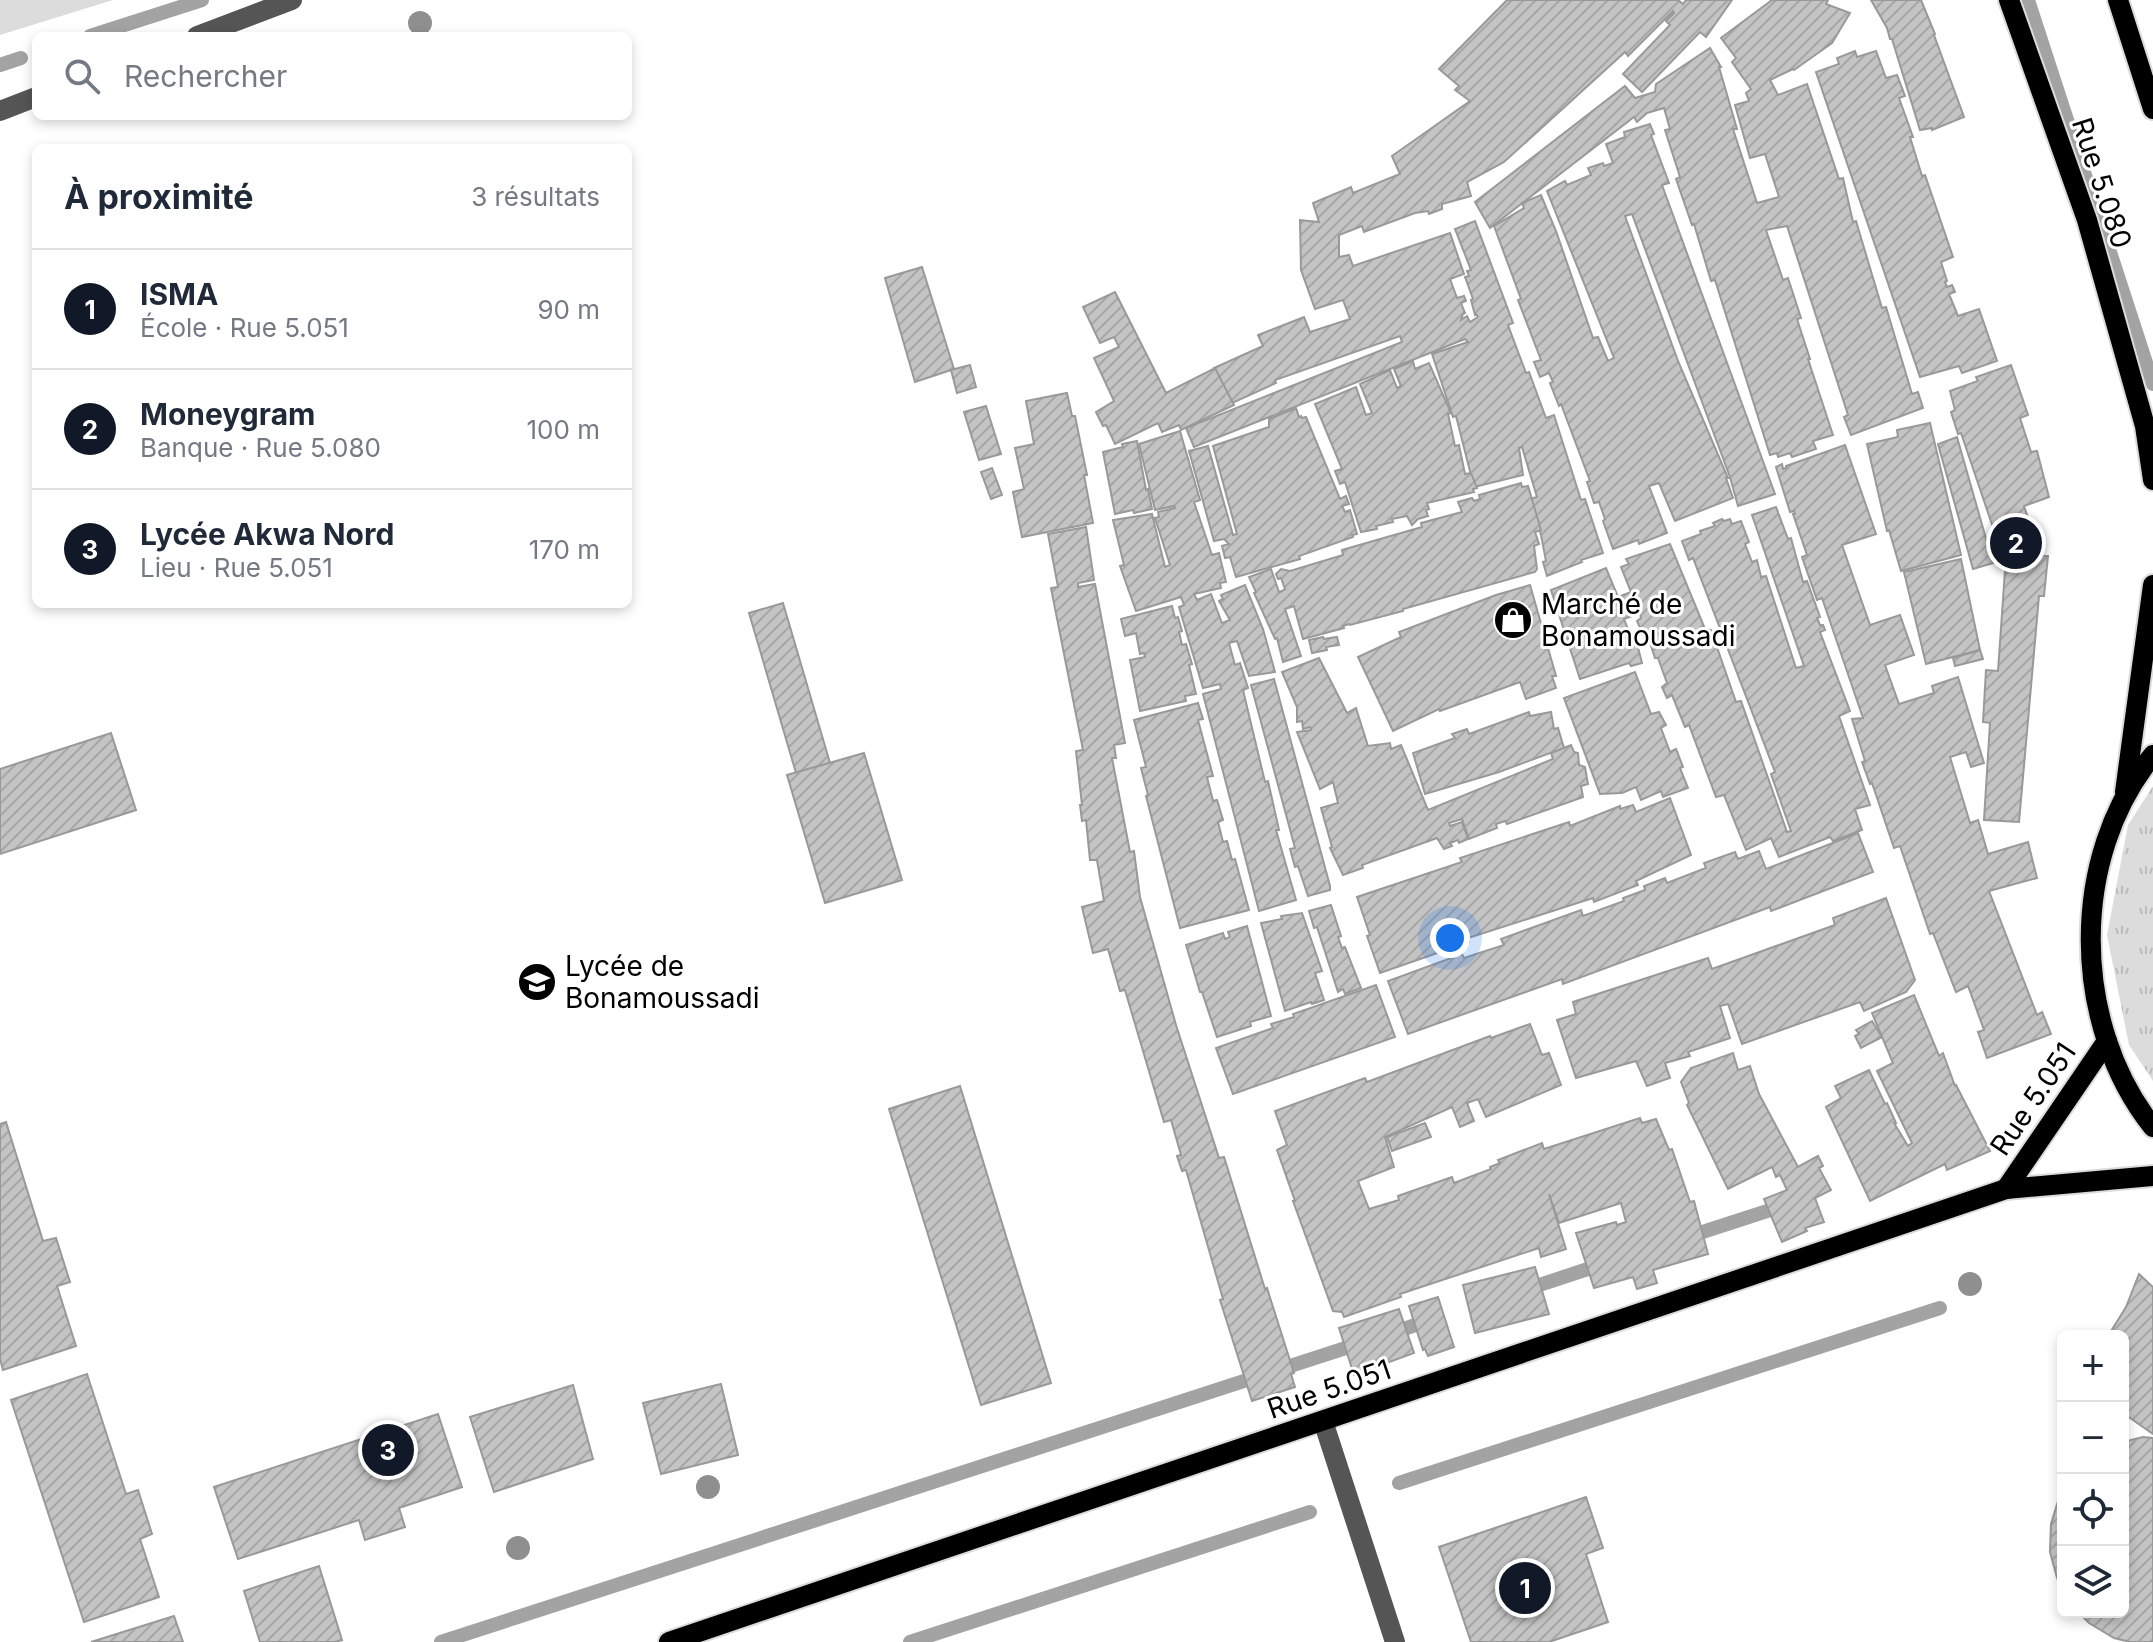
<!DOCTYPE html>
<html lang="fr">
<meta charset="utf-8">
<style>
:root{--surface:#fff;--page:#f2f2f3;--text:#1f2937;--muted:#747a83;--line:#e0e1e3;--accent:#111827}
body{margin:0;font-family:Inter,sans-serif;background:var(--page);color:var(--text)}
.controls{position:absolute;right:24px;bottom:24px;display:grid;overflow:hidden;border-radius:12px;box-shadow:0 4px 12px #0003}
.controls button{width:72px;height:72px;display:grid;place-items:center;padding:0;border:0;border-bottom:2px solid var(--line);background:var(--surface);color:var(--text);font:40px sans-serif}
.you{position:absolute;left:1450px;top:938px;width:28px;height:28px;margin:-20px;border:6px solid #fff;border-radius:50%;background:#1a73e8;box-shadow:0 0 0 12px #1a73e833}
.badge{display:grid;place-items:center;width:52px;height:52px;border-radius:50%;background:var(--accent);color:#fff;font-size:26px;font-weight:700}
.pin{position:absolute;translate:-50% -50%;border:4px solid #fff;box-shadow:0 2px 8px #0006}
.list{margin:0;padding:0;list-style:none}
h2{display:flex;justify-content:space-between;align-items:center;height:104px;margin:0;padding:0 32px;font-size:34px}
h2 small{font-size:26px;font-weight:400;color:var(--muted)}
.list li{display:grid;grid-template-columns:52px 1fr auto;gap:24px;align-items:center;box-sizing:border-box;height:120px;padding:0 32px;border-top:2px solid var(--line)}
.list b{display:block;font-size:30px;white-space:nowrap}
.list p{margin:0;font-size:26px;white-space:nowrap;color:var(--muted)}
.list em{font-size:26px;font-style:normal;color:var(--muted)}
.icon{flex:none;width:44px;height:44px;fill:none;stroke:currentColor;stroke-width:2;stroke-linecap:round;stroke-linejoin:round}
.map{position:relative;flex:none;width:2153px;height:1642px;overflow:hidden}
.search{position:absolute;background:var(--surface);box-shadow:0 4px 12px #0003;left:32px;top:32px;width:600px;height:88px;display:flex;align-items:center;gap:20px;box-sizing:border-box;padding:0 28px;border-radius:12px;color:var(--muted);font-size:30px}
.panel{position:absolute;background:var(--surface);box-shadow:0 4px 12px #0003;left:32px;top:144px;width:600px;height:464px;border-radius:12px}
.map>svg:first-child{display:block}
.grass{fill:url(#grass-tufts)}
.pitch{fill:#dcdcdc}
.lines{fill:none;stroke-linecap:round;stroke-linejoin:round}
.stream{stroke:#a3a3a3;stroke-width:14}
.building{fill:url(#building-hatch);stroke:#999;stroke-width:2}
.major-casing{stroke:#dbdbdb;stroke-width:24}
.minor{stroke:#555;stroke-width:20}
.major{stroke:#000;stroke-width:20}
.tree{fill:#8f8f8f}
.labels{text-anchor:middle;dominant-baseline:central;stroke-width:6;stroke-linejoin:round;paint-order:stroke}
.street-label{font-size:28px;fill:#000;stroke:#fff}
.poi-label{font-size:28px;fill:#000;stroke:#fff;text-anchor:start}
</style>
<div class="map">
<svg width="2153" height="1642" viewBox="0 0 2153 1642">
<defs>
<pattern id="grass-tufts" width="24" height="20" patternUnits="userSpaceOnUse" patternTransform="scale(2)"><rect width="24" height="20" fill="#dcdcdc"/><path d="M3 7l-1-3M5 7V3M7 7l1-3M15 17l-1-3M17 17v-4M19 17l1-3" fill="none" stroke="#bbb"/></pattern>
<pattern id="building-hatch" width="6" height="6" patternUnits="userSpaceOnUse" patternTransform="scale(2)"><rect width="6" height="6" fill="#c4c4c4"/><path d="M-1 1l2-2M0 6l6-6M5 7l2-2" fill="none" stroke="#a7a7a7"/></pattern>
</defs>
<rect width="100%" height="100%" fill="#fff"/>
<polygon class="grass" points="2153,786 2153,1081 2129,1045 2107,935 2128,825"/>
<polygon class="pitch" points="0,0 113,0 0,35"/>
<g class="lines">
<g class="stream">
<polyline points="2028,0 2153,384"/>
<polyline points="90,36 202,0"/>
<polyline points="0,65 21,58"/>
<polyline points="1684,1238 1786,1205"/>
<polyline points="1524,1290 1603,1264"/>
<polyline points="1389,1334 1433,1319"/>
<polyline points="1399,1483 1940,1308"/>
<polyline points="441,1642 1361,1343"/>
<polyline points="910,1642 1310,1512"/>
</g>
</g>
<g class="building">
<polygon points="1507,0 1678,0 1683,4 1686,0 1732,0 1706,37 1700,32 1642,92 1623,74 1670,25 1666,21 1674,13 1673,11 1628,56 1625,52 1504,162 1467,182 1471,196 1442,204 1442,209 1429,214 1428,211 1415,213 1364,232 1362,226 1339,235 1339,257 1349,255 1353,266 1450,233 1464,274 1450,279 1457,298 1464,296 1466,301 1461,303 1465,313 1463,314 1461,320 1467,316 1470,322 1478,317 1476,314 1475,315 1471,300 1473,299 1465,277 1469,276 1467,271 1471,270 1455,229 1475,221 1513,323 1508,325 1526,373 1529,372 1546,418 1554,415 1581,500 1585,499 1603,553 1581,560 1582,562 1547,576 1543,562 1546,561 1541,535 1530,499 1537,497 1522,447 1519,448 1523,475 1474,487 1456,416 1453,417 1432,354 1468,342 1465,339 1194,447 1186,428 1402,342 1400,336 1275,380 1276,383 1230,404 1214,368 1263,346 1258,335 1304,317 1310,332 1350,319 1343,300 1315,309 1301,270 1300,220 1319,222 1313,203 1351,187 1353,193 1400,174 1392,156 1470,101 1455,90 1459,86 1439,69"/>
<polygon points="1772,0 1828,0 1826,4 1850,13 1832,43 1794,70 1793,69 1770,80 1778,95 1807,84 1839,179 1843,178 1853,222 1856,221 1882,308 1886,307 1912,394 1918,392 1923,408 1851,435 1844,417 1848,415 1787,226 1766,230 1783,280 1788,278 1801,318 1797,319 1810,359 1808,359 1833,435 1813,441 1816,449 1792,457 1790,453 1778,457 1777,453 1770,455 1715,280 1711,281 1694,224 1692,225 1676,179 1680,177 1665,130 1670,129 1664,108 1647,113 1637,122 1634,117 1490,228 1475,202 1625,86 1635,98 1655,92 1656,84 1710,48 1721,67 1719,67 1737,129 1733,129 1757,203 1779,197 1765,154 1750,158 1735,105 1749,101 1746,93 1751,89 1732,62 1736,58 1721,38"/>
<polygon points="1871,0 1921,0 1935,34 1934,35 1964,117 1932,130 1932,128 1920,130 1892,39 1890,39 1887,28"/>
<polygon points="1855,51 1857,57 1876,51 1886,78 1897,75 1905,96 1899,98 1913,137 1910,137 1922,176 1925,175 1953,257 1941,262 1947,281 1945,282 1947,287 1952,285 1955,292 1949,294 1958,316 1979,309 1997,361 1962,373 1959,366 1920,377 1816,72 1839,64 1837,58"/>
<polygon points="1650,124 1654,134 1651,135 1669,183 1662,185 1775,494 1738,506 1730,477 1632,214 1625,216 1678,361 1728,478 1726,478 1733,498 1675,521 1659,483 1649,486 1667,533 1639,544 1638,540 1613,549 1603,521 1605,519 1599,502 1594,503 1587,482 1590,481 1561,404 1559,406 1550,383 1553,382 1549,373 1540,377 1534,362 1541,360 1518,300 1521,299 1494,226 1524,208 1522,203 1541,195 1556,231 1593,338 1598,337 1608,361 1614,358 1547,191 1565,181 1567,185 1591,175 1588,168 1603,163 1604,166 1613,163 1606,144 1625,137 1624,132"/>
<polygon points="922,267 954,369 915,382 885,278"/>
<polygon points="1115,292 1166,393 1215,368 1234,405 1181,430 1179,425 1162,432 1158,423 1115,444 1106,425 1103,426 1096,412 1114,401 1094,358 1119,347 1114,337 1100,343 1083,307"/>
<polygon points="1413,361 1415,369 1429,363 1451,413 1448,414 1455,446 1459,445 1465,474 1471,473 1477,488 1473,489 1474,492 1427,503 1429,509 1426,510 1428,516 1418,519 1412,525 1407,516 1392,519 1393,522 1376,526 1377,529 1361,532 1345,482 1340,484 1335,471 1342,469 1315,404 1356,387 1366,415 1372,413 1360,384 1390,370 1397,388 1401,386 1394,369"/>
<polygon points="970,365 976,387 957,393 951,370"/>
<polygon points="2011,365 2028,415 2020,418 2031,452 2037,451 2049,497 2024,506 2041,556 2048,556 2044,596 2039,596 2019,822 1984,820 1990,723 1983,722 1986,670 1998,671 2006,556 2003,557 1961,433 1958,434 1951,412 1955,410 1950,391 1978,381 1976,377"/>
<polygon points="1067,393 1072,416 1075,416 1087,475 1084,475 1093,523 1022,537 1013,492 1024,489 1015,448 1034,444 1026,401"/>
<polygon points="986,406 1001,454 979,460 964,412"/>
<polygon points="1296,408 1299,417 1301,416 1302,418 1306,417 1340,499 1346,496 1349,504 1342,506 1345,512 1350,510 1357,534 1352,535 1353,537 1299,556 1300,559 1236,577 1230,557 1225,558 1222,546 1229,544 1224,539 1214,541 1189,451 1208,446 1233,535 1237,534 1213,446 1269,427 1269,419"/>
<polygon points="1930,423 1961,555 1901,571 1889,530 1887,531 1867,444 1898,437 1897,430"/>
<polygon points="1180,431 1200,500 1194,502 1212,555 1219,553 1226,582 1220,583 1221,588 1194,594 1197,600 1211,594 1222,623 1230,620 1219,601 1223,599 1221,595 1245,585 1263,629 1275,672 1249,676 1237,641 1229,643 1235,665 1240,663 1248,688 1243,690 1265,782 1268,781 1279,830 1276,830 1296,900 1259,911 1203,694 1221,689 1220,684 1203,688 1179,607 1184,605 1181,597 1136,611 1120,566 1124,565 1113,520 1152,514 1165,567 1170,565 1155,518 1159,517 1158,512 1175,508 1174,506 1155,510 1139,444"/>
<polygon points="1957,437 1993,563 1973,569 1938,444"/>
<polygon points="1137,441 1146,490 1148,489 1152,509 1134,513 1133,510 1115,514 1103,452 1123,447 1122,444"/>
<polygon points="1845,445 1876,534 1842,545 1870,625 1900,615 1914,655 1885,665 1899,704 1934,693 1932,686 1958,677 1984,763 1971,767 1966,752 1950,757 1970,823 1978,820 1988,854 2028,842 2037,878 1989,891 2037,1015 2042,1012 2051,1034 1987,1058 1978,1032 1984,1030 1968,986 1956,992 1933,933 1930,934 1900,846 1894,848 1872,783 1870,784 1862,762 1865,761 1852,719 1863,718 1822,598 1817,600 1802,557 1807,555 1793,514 1795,514 1794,511 1790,512 1776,467 1782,464 1783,469 1786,468 1786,466"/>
<polygon points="992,468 1002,495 991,499 981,472"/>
<polygon points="1521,483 1522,487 1528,486 1541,530 1535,532 1539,544 1534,546 1537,569 1535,572 1403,609 1403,611 1350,625 1349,624 1343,626 1344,628 1303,639 1294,606 1285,609 1301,656 1283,662 1277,638 1275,639 1254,593 1256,592 1249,577 1271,569 1279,592 1282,591 1285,589 1281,578 1278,579 1276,574 1281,569 1290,571 1343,555 1342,550 1422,527 1421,523 1462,512 1458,502 1472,498 1474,501 1480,499 1479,495"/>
<polygon points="1776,507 1788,539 1791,538 1803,582 1807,581 1820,617 1817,618 1820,625 1823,625 1825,630 1820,632 1850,711 1839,716 1870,805 1855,809 1862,830 1833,841 1830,837 1779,857 1771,838 1746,850 1724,795 1716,797 1689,725 1685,727 1672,695 1667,698 1662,687 1667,683 1658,658 1655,658 1648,637 1644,637 1637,621 1641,618 1640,613 1624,619 1630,634 1634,632 1642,663 1631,666 1629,663 1580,679 1551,590 1606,568 1618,597 1631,592 1621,567 1629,564 1626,559 1670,544 1705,629 1711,630 1736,702 1741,701 1787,832 1791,831 1771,774 1775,772 1693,558 1689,560 1682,541 1701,534 1700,531 1715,526 1713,523 1722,519 1724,521 1730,519 1732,524 1741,521 1749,542 1745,544 1752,562 1757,560 1761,577 1766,576 1796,668 1804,666 1752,515"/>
<polygon points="1086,527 1094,580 1078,583 1078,587 1095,584 1125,743 1114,745 1116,758 1112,758 1130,852 1134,851 1140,897 1176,1025 1219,1158 1224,1157 1265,1289 1267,1288 1294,1373 1291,1374 1295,1387 1252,1401 1220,1300 1223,1299 1186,1170 1182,1171 1177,1156 1181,1155 1171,1120 1164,1122 1125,990 1120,991 1108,949 1093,953 1082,907 1104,901 1097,860 1090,860 1086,820 1082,821 1080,805 1082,805 1076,751 1083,750 1051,588 1058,587 1048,534"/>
<polygon points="1961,559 1980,650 1926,664 1904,572"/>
<polygon points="1530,585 1556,676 1552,676 1556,688 1526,699 1520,682 1440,711 1439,709 1393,731 1358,657 1401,637 1399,632 1496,595"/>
<polygon points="783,603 830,763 796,773 749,613"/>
<polygon points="1172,606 1175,618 1178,617 1182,631 1179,632 1182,645 1186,644 1192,664 1189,665 1196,694 1185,696 1186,701 1140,711 1130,660 1145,657 1144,653 1140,654 1136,633 1125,636 1121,619"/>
<polygon points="1323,637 1324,639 1337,637 1339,645 1326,647 1327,650 1312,653 1309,640"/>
<polygon points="1980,650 1983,659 1955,666 1953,658"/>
<polygon points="1319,658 1347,713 1356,708 1368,746 1390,743 1391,749 1401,745 1428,810 1553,759 1551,753 1571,745 1574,752 1578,753 1579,765 1585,767 1588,784 1581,786 1583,797 1507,824 1505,821 1496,824 1497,828 1469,839 1462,819 1449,823 1450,826 1462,822 1468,839 1459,843 1458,840 1450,843 1452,846 1444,849 1437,838 1362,865 1363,868 1343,875 1330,848 1332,847 1321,808 1338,803 1333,782 1320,789 1297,732 1311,730 1310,727 1303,729 1302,721 1297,722 1297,707 1282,672"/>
<polygon points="1635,672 1651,714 1659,712 1666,725 1661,728 1670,752 1676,749 1683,767 1680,768 1688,788 1663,797 1661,791 1641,800 1636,787 1622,793 1600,794 1564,698"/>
<polygon points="1274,679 1330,886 1330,890 1308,896 1298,866 1295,867 1290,849 1295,848 1251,685"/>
<polygon points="1198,703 1203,719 1198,720 1213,776 1207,777 1213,801 1217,800 1223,820 1218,822 1223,842 1227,841 1232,860 1235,859 1249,910 1180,928 1146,796 1148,795 1141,768 1146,767 1134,720"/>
<polygon points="1529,712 1530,716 1551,712 1554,729 1558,728 1564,748 1499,772 1425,794 1413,753 1455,738 1452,734 1467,729 1469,734"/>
<polygon points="111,733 136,810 0,854 0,769"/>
<polygon points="864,753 902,880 825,903 787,775"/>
<polygon points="1670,798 1691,855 1636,881 1638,885 1594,902 1593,898 1468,938 1469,942 1380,973 1367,936 1370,935 1357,897 1462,862 1460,858 1569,822 1570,826 1620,806 1620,809 1633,805 1636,812"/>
<polygon points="1858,833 1873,872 1771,911 1770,907 1563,984 1562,979 1408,1034 1388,981 1462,954 1464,958 1504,945 1501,939 1581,910 1583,916 1624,901 1623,898 1645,890 1644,886 1665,878 1667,883 1706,868 1704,863 1735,852 1738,859 1759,851 1766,869"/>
<polygon points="1886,898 1915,980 1906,992 1864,1011 1860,1002 1742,1044 1728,1004 1720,1006 1730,1038 1688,1052 1690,1056 1665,1063 1670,1078 1647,1086 1636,1061 1576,1078 1557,1020 1576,1014 1573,1002 1708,958 1712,969 1835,925 1833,918"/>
<polygon points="1331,905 1341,936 1338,937 1342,948 1345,947 1361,988 1345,994 1343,989 1338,992 1317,927 1314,928 1309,911"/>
<polygon points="1302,913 1322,971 1315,973 1324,1000 1312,1004 1311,1002 1285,1011 1261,923 1282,919 1281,916"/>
<polygon points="1247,926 1271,1016 1250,1022 1251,1026 1217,1037 1202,992 1200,992 1186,945 1223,933 1225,939 1230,937 1228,932"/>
<polygon points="1376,985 1395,1037 1233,1094 1216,1048 1273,1028 1271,1024 1294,1017 1293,1014"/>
<polygon points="1914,995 1939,1056 1943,1053 1955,1086 1956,1085 1990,1151 1947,1170 1945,1164 1870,1201 1826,1107 1841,1098 1835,1086 1869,1070 1885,1104 1887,1103 1896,1123 1894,1123 1908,1146 1912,1143 1877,1071 1893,1063 1872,1013"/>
<polygon points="1872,1021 1882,1037 1861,1048 1855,1036 1859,1034 1856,1030"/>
<polygon points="1530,1024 1542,1055 1549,1053 1561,1085 1486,1117 1478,1099 1467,1103 1474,1121 1460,1127 1452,1107 1385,1137 1394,1167 1358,1181 1369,1209 1399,1200 1398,1196 1452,1177 1454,1183 1491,1169 1490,1167 1500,1163 1498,1160 1542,1143 1544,1149 1640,1118 1642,1123 1656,1119 1669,1150 1672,1149 1690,1202 1694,1201 1708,1254 1653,1270 1657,1283 1637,1289 1633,1277 1594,1288 1576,1233 1616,1222 1617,1225 1626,1222 1621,1203 1559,1223 1549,1194 1566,1249 1541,1257 1539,1248 1400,1294 1401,1297 1344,1317 1342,1312 1333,1311 1293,1201 1295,1201 1277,1150 1287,1145 1275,1111 1365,1078 1367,1082 1490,1036 1491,1038"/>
<polygon points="1733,1053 1738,1070 1750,1066 1759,1094 1798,1167 1818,1156 1823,1166 1819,1168 1831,1190 1815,1198 1824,1222 1805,1228 1807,1231 1782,1242 1764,1199 1787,1190 1780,1175 1776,1177 1772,1167 1728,1189 1687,1105 1689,1103 1681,1082 1691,1068"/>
<polygon points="960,1086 1051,1383 981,1405 889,1109"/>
<polygon points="6,1122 43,1241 56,1238 70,1282 57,1286 76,1346 3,1370 0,1359 0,1124"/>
<polygon points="1425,1123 1431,1137 1392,1151 1387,1137"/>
<polygon points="1535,1267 1549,1314 1475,1333 1463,1285"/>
<polygon points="2139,1274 2153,1287 2153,1434 2123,1413 2123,1336 2108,1336 2126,1307"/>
<polygon points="1438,1297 1454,1347 1428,1356 1425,1349 1423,1350 1409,1306"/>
<polygon points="1399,1309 1414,1353 1354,1375 1339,1328"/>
<polygon points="87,1374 126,1494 138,1490 152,1534 140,1539 159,1597 84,1622 11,1400"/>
<polygon points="721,1384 738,1455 661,1474 643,1403"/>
<polygon points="573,1385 593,1459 494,1492 470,1417"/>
<polygon points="438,1414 462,1487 399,1508 405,1527 365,1540 359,1520 238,1559 214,1487"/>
<polygon points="2143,1437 2153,1438 2153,1642 2130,1642 2114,1638 2089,1623 2078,1612 2123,1612 2123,1442"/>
<polygon points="2063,1492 2063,1590 2057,1578 2050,1552 2051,1524 2059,1498"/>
<polygon points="1586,1497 1603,1548 1586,1554 1608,1622 1549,1642 1471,1642 1439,1547"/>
<polygon points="319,1566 342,1640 335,1642 260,1642 244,1591"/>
<polygon points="174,1616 183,1642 91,1642"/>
</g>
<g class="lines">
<defs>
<g id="major">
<polyline points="2009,0 2087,220 2145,426 2153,480"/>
<polyline points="2118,0 2153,109"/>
<path d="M 2153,755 C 2069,857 2071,1024 2153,1127"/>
<polyline points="2125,792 2153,585"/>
<polyline points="2006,1189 2107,1041"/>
<polyline points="669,1642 2006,1189 2153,1176"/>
</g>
</defs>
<use href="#major" class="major-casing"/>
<g class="minor">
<polyline points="197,36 292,0"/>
<polyline points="0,111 36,97"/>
<polyline points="1323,1421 1395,1642"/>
</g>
<use href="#major" class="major"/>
</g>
<g class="tree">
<circle cx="420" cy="23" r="12"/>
<circle cx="1970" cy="1284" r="12"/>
<circle cx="708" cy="1487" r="12"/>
<circle cx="518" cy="1548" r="12"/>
</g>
<defs>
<symbol id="shop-disc" viewBox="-11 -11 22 22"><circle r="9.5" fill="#000" stroke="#fff"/><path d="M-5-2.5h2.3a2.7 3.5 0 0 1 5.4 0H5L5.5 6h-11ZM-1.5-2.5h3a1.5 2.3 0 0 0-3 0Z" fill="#fff"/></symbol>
<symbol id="school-disc" viewBox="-11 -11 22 22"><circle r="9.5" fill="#000" stroke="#fff"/><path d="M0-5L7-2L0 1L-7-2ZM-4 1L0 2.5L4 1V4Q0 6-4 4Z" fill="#fff"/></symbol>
</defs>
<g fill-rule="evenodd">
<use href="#shop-disc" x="1491" y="598" width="44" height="44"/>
<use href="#school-disc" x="515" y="960" width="44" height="44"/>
</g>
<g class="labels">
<g class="street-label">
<text transform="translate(2102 183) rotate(72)">Rue 5.080</text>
<text transform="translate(2033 1099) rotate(-56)">Rue 5.051</text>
<text transform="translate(1329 1389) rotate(-19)">Rue 5.051</text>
</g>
<g class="poi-label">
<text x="1541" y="604">Marché de<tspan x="1541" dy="32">Bonamoussadi</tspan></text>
<text x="565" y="966">Lycée de<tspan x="565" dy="32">Bonamoussadi</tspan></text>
</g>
</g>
</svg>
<div class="controls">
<button>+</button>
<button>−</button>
<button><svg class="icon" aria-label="locate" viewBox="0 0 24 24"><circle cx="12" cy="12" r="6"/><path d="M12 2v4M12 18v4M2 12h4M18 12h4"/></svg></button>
<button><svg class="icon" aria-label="layers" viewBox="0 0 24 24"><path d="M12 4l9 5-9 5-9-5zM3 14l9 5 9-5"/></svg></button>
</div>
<div class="you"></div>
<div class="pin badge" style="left:1525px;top:1588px">1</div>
<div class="pin badge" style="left:2016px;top:543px">2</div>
<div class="pin badge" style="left:388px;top:1450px">3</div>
<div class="search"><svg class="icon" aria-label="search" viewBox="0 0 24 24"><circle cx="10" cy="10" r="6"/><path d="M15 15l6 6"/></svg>Rechercher</div>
<section class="panel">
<h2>À proximité<small>3 résultats</small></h2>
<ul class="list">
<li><span class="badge">1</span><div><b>ISMA</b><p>École · Rue 5.051</p></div><em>90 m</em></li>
<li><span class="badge">2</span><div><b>Moneygram</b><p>Banque · Rue 5.080</p></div><em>100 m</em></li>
<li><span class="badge">3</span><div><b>Lycée Akwa Nord</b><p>Lieu · Rue 5.051</p></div><em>170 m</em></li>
</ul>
</section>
</div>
